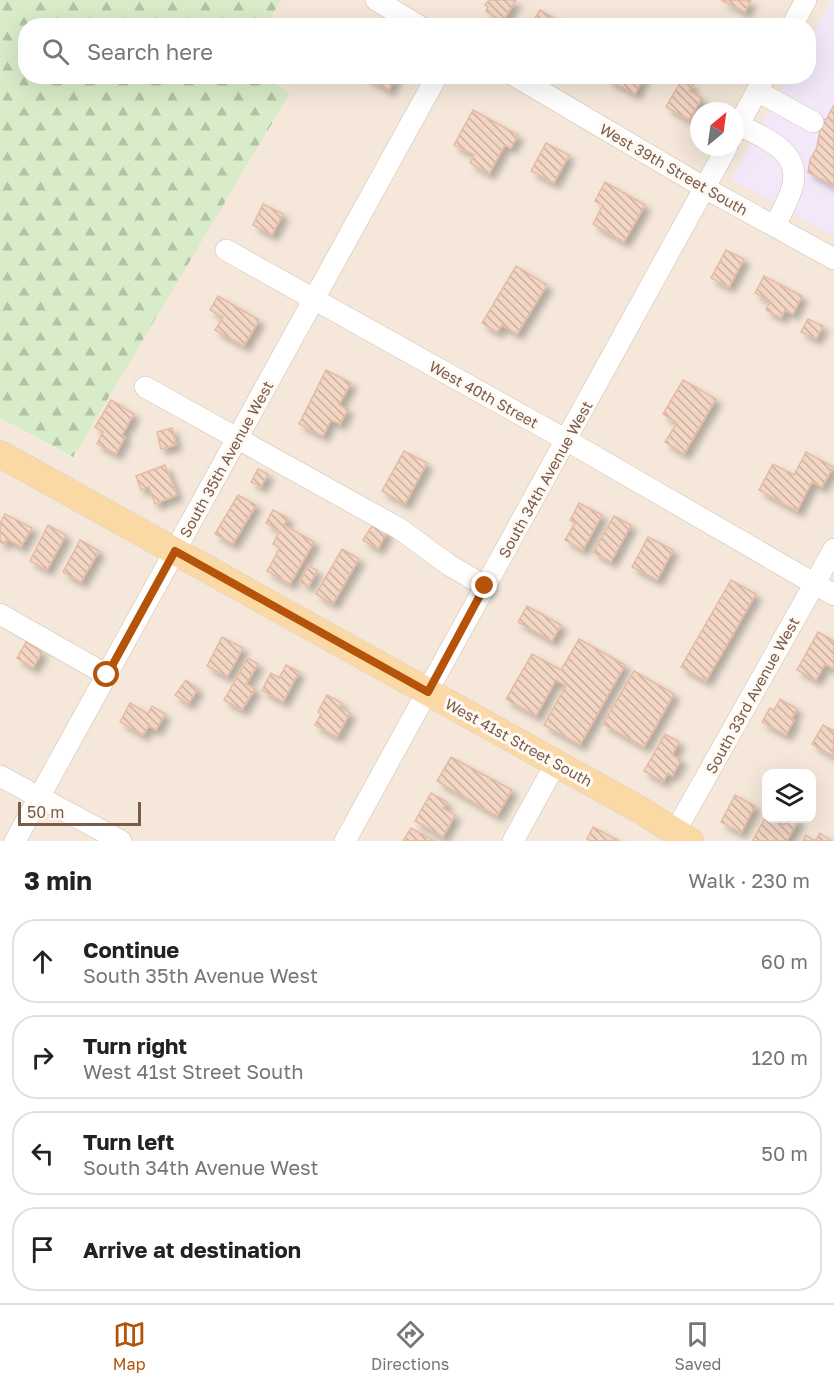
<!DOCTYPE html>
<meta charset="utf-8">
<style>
:root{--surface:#fff;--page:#f2f2f2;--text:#222;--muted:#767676;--line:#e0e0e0;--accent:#b45309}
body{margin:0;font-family:"Golos Text",sans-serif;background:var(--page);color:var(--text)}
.controls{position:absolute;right:18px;bottom:18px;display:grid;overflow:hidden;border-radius:12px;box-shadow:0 6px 24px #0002}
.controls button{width:54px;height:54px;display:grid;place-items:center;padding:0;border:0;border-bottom:2px solid var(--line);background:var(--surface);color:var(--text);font:30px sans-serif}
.compass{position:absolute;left:690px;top:102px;width:54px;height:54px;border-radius:50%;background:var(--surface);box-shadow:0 6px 24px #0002;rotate:29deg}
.scale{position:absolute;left:18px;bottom:15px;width:123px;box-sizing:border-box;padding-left:6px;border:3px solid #7a5c4d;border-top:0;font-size:16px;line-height:21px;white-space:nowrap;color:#7a5c4d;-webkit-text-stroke:4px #fffaf3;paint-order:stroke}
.stop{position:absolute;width:18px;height:18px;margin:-14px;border:4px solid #b45309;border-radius:50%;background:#fff}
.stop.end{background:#b45309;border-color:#fff;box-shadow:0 2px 6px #0008}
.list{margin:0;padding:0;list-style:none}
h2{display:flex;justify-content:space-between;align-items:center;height:78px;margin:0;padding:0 24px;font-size:26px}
h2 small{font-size:20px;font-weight:400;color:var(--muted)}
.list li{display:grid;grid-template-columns:39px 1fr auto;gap:18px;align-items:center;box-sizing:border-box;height:84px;margin:0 12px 12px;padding:0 12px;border:2px solid var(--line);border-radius:24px}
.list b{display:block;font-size:22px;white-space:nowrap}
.list p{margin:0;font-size:20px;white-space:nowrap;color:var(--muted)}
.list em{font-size:20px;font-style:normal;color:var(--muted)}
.icon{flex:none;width:33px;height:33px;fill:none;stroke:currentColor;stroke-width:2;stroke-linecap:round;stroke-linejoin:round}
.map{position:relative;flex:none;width:834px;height:841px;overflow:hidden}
.search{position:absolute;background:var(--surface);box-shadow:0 6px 24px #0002;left:18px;right:18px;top:18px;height:66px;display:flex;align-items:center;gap:15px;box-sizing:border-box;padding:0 21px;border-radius:24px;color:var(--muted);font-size:22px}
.sheet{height:462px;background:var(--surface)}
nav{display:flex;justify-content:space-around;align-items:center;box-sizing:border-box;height:84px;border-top:2px solid var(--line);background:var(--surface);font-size:16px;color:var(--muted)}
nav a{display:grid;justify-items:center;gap:3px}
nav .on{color:var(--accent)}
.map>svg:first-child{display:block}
.residential{fill:#f5e8da;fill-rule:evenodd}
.education{fill:#f3e8fa}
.forest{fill:url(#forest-firs)}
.building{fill:url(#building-back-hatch);stroke:#e6bba3;stroke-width:1.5;filter:url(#shadow)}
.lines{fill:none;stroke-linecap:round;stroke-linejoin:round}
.minor-casing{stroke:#d1beb0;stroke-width:22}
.major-casing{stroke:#dad1cd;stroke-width:28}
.minor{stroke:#fff;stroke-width:21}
.major{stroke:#fbd9a5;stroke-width:27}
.route{stroke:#b45309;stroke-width:8}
.labels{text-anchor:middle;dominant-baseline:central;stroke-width:6;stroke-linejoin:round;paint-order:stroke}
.street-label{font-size:15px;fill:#7a5c4d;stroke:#fffaf3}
</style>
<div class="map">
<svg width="834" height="841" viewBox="0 0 834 841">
<defs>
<pattern id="forest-firs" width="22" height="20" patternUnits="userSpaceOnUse" patternTransform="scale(1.5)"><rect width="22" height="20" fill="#d8ecc9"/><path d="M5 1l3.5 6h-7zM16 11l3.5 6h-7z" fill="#b4c2a5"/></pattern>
<pattern id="building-back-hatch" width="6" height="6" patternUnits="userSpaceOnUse" patternTransform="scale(1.5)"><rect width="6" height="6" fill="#f3d5c3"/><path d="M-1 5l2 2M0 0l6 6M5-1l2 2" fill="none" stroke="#cab0a1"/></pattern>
<filter id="shadow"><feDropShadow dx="5.5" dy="5.5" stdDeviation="3" flood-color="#0004"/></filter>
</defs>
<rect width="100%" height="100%" fill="#fdf6ec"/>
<path class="residential" d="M 281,0 L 834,0 L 834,841 L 0,841 L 0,418 L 72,457 L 290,92 L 266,77 L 808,76 L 808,26 L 266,25 ZM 699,111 L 735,111 L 735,147 L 699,147 ZM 766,774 L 812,774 L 812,818 L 766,818 Z"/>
<polygon class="education" points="831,0 834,0 834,236 731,179 788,77 808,76 809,41"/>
<polygon class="forest" points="0,0 281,0 266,25 26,26 26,76 266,77 290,93 73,457 0,418"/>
<g class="building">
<polygon points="489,0 516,0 505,18 503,16 501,20 486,11 488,7 485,5"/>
<polygon points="721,0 751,0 745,12"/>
<polygon points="540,10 562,23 561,26 530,26"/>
<polygon points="363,76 396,76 389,90"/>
<polygon points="609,76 644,76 635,94 607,79"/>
<polygon points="682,79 693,85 689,91 702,98 689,120 666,107"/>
<polygon points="834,105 834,186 808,172 810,160 817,147 822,119 826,120"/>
<polygon points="473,110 518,135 511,148 505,145 489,174 470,163 474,155 454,145"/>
<polygon points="546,143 569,155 554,183 531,171"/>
<polygon points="605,182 645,205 624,242 593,224 603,205 595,201"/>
<polygon points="263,204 283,214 272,235 253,225"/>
<polygon points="726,250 744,259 729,287 711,278"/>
<polygon points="516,266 547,285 517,334 502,325 497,332 482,323"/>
<polygon points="764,276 802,296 793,314 785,310 781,318 766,310 770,301 755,293"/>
<polygon points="218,296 259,320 244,346 215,330 223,317 210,310"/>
<polygon points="808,319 823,326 816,339 801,332"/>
<polygon points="326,370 351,383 339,405 348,409 340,424 331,420 323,436 299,424"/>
<polygon points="683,380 716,399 684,454 665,442 677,423 663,414"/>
<polygon points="111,400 134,414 122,435 125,437 116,454 97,444 103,432 95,427"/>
<polygon points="172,428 176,445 161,449 157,432"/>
<polygon points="404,451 427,463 405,504 382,491"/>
<polygon points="806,452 833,467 822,487 812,482 797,511 759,490 773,464 794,475"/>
<polygon points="165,465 177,495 155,504 149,487 141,490 136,476"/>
<polygon points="258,469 268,474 261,487 251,482"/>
<polygon points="238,495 256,505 233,544 215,534"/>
<polygon points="579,503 602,515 583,550 565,540 575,523 570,520"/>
<polygon points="273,510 288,518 284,525 314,542 290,584 267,571 280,548 273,544 280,531 266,523"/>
<polygon points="5,514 32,528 21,547 7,539 4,544 0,542 0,523"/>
<polygon points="614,516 631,525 611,562 593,552"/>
<polygon points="373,524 387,532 378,549 363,540"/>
<polygon points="48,525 66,535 47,570 30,561"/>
<polygon points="648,537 673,550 657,580 632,567"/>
<polygon points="80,540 99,551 81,582 63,572"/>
<polygon points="342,549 359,559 333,604 316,594"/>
<polygon points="308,566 317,570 309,586 300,582"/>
<polygon points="731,580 756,594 706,681 681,667"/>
<polygon points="527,606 561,625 552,641 518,622"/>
<polygon points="818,632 834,641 834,669 825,664 816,680 797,670"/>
<polygon points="222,637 243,648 227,677 207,666"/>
<polygon points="579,639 625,665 580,745 544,725 566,686 556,680 536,716 506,699 532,654 561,670"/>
<polygon points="26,642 42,652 33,668 17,658"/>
<polygon points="248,658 258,664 246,684 255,689 242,710 224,700"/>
<polygon points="286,665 299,672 283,702 262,690 271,673 279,678"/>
<polygon points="634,671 674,694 644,747 603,724"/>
<polygon points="186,680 198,689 188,704 175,695"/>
<polygon points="327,695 342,703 340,707 350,713 337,737 315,725 321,714 318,712"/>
<polygon points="780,699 797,709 791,719 794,720 786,735 762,722 770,708 774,710"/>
<polygon points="130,703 148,714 152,706 165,714 156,730 149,726 143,735 120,722"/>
<polygon points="823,725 834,731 833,756 812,744"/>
<polygon points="665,734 679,742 672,755 681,760 672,776 668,773 663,782 644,771"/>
<polygon points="451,757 512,790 497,816 437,781"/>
<polygon points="431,793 447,802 443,808 455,815 443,837 415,821"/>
<polygon points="735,795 755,806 741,833 721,822"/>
<polygon points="766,816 766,818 771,818 784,825 787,818 799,819 787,841 755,841 753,840"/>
<polygon points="593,827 619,841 591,841 587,839"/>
<polygon points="411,828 434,841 403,841"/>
<polygon points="820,833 831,841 803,841 806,835 815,841"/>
</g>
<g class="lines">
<defs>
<g id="minor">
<polyline points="376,0 419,26"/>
<polyline points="792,26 806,0"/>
<polyline points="515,76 705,188 834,259"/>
<polyline points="757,91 813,122"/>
<path d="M 739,125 C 766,139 805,152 791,191 C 787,203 780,215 775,226"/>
<polyline points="735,132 765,76"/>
<polyline points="226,250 568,441 834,595"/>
<polyline points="145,387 400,529 449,565 485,586"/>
<polyline points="0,614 107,675"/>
<polyline points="0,776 121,841"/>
<polyline points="675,832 834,549"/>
<polyline points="15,841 437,76"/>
<path d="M 345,841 C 473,610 601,379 727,147"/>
<polyline points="513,841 556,763"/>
</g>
<polyline id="major" points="0,454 642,811 690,841"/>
</defs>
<use href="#minor" class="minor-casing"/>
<use href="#major" class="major-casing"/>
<use href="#minor" class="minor"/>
<use href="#major" class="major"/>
</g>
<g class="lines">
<polyline class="route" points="107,675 175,551 428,692 485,586"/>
</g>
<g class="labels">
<g class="street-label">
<text transform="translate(674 169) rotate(30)">West 39th Street South</text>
<text transform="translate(484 394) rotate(29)">West 40th Street</text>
<text transform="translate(226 459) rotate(-61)">South 35th Avenue West</text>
<text transform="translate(545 479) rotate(-61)">South 34th Avenue West</text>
<text transform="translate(752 695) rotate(-61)">South 33rd Avenue West</text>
<text transform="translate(519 742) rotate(29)">West 41st Street South</text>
</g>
</g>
</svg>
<div class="controls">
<button><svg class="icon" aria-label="layers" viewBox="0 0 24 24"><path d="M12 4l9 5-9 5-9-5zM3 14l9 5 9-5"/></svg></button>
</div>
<svg class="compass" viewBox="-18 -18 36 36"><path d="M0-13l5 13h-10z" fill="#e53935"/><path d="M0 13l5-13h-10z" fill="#767676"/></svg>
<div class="scale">50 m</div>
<div class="stop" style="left:107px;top:675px"></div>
<div class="stop end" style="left:485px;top:586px"></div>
<div class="search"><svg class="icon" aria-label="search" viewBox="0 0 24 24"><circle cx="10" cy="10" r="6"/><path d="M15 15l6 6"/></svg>Search here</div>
</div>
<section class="sheet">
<h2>3 min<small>Walk · 230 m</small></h2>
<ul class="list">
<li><svg class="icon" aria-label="ahead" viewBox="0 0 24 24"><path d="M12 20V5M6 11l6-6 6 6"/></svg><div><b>Continue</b><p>South 35th Avenue West</p></div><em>60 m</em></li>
<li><svg class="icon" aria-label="right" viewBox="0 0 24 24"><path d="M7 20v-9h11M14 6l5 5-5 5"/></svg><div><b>Turn right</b><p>West 41st Street South</p></div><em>120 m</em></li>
<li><svg class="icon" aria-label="left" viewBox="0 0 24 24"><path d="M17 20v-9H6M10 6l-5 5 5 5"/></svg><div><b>Turn left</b><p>South 34th Avenue West</p></div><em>50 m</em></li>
<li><svg class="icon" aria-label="arrive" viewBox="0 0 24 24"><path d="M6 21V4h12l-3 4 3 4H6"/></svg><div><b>Arrive at destination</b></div></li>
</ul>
</section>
<nav>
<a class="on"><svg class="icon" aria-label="map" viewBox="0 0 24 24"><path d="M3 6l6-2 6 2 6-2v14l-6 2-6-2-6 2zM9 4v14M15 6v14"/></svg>Map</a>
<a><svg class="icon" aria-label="directions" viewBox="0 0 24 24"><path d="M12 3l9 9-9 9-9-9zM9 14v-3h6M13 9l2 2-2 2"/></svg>Directions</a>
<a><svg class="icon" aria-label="saved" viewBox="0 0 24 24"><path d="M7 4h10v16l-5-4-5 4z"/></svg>Saved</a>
</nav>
